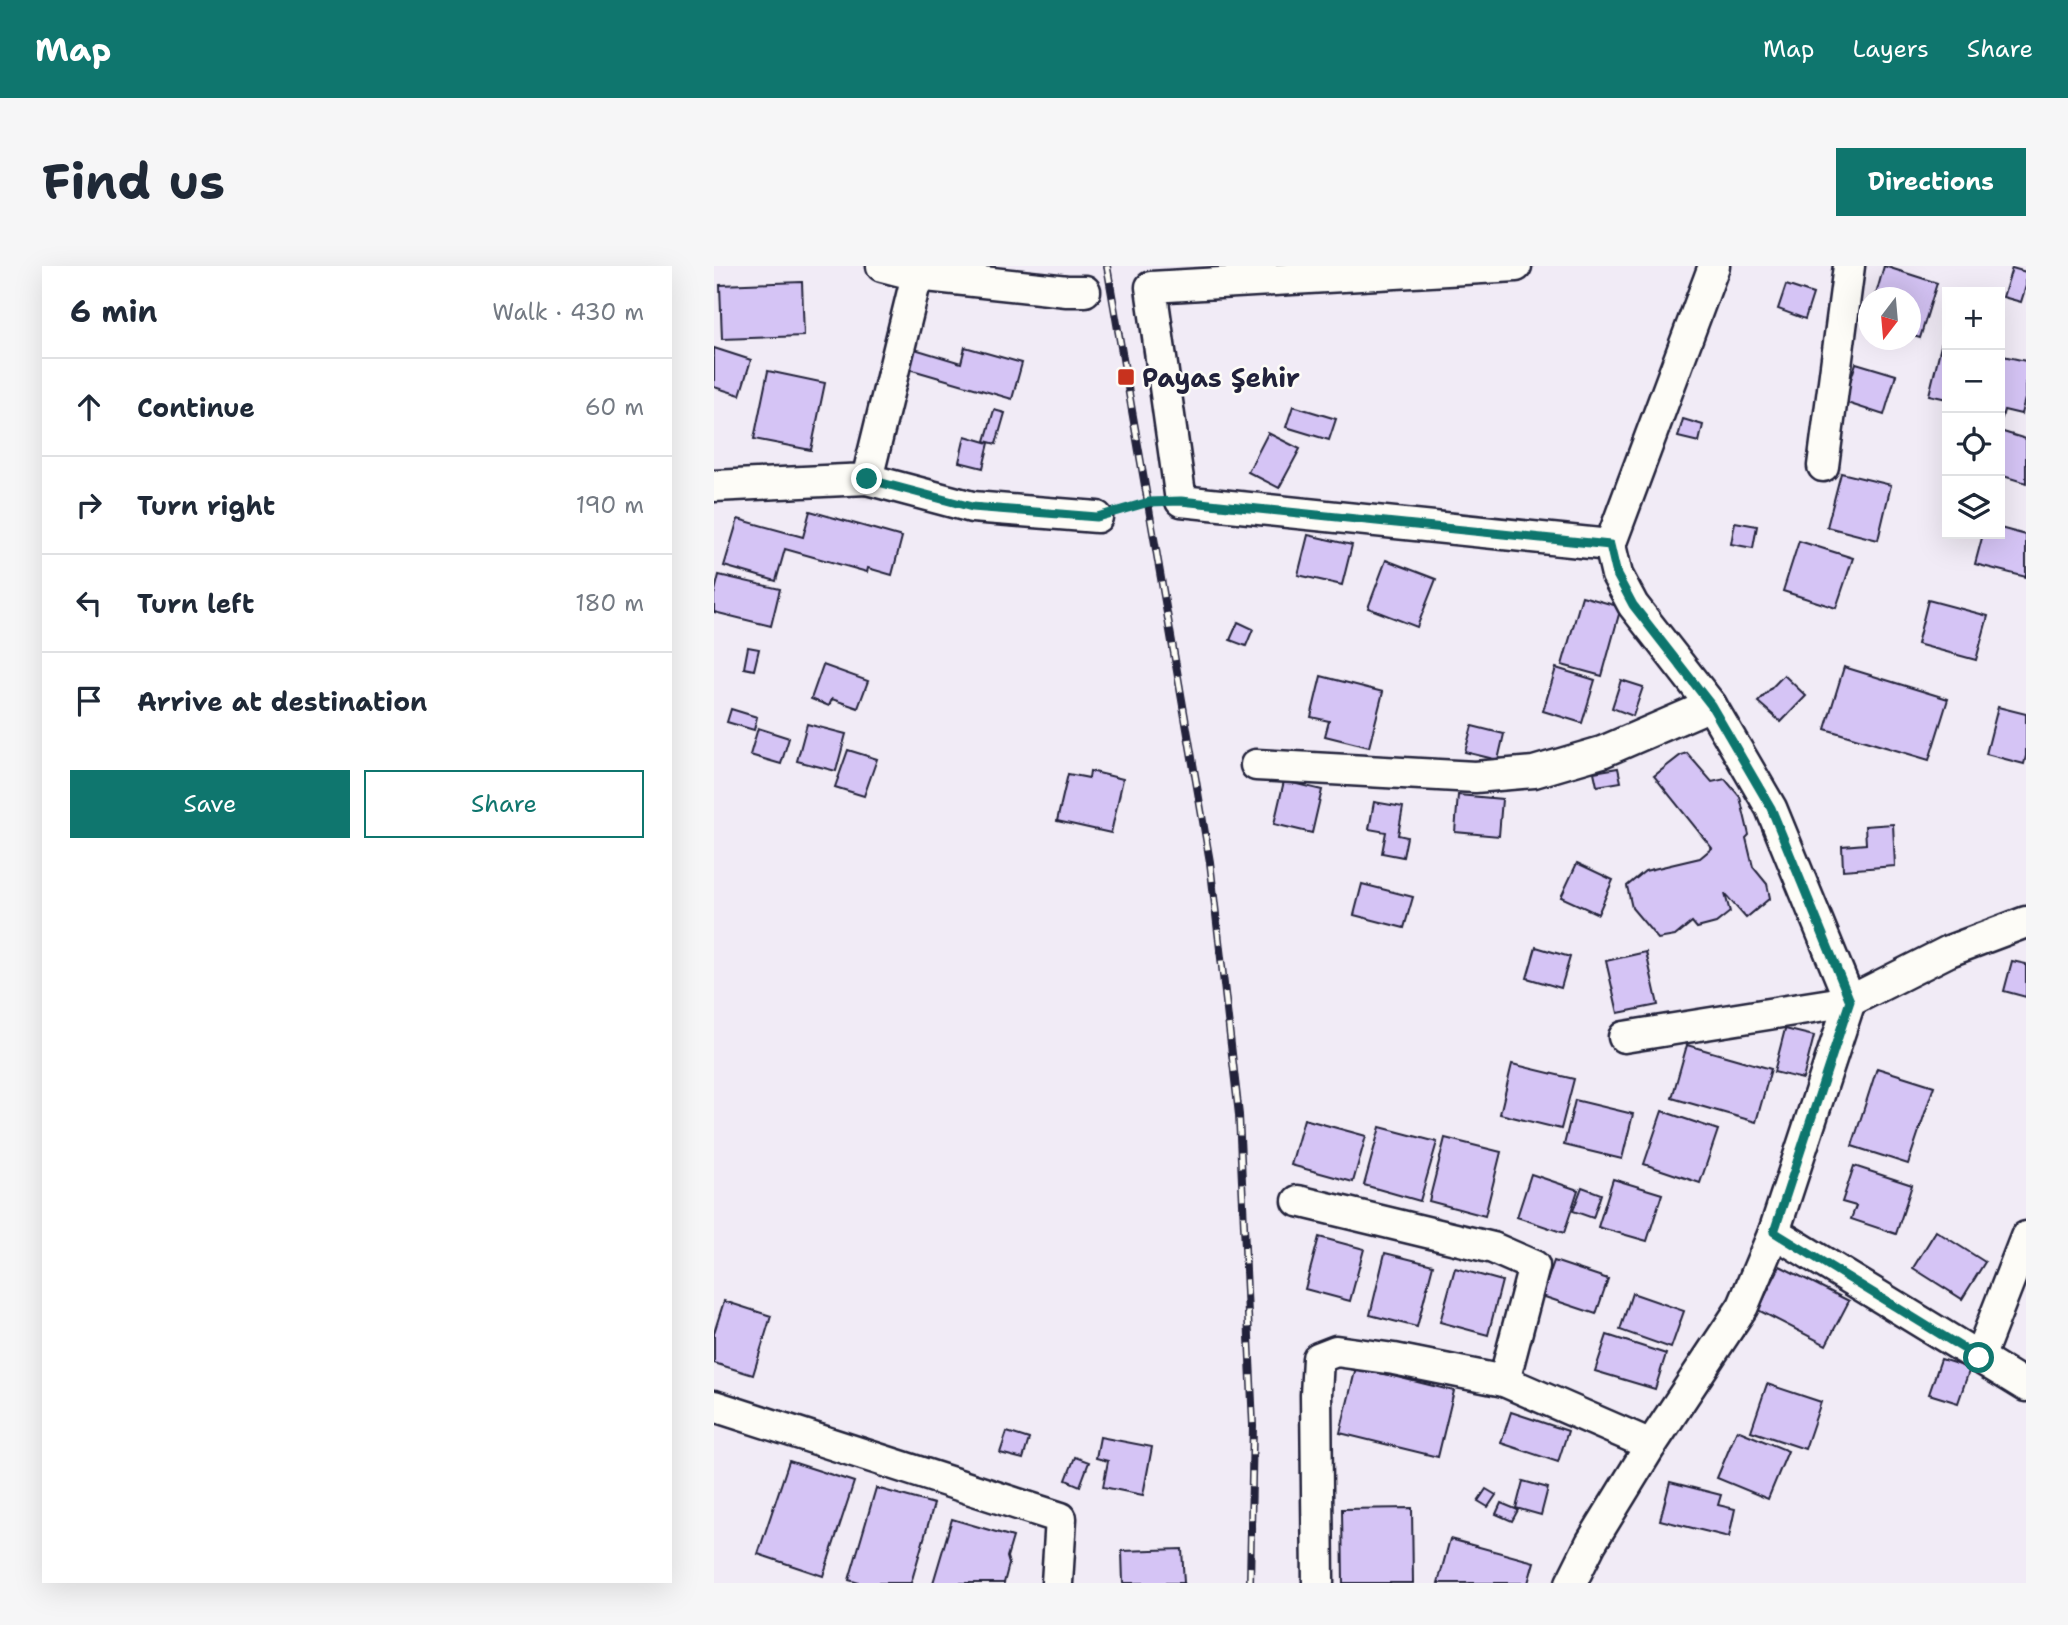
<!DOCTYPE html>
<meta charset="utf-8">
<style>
:root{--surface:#fff;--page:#f6f6f7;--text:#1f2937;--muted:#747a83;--line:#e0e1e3;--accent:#0f766e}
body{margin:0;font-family:"Shantell Sans",sans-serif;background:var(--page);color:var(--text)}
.controls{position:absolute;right:21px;top:21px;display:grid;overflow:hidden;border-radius:0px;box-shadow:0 7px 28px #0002}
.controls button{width:63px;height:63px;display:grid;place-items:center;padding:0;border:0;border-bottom:2px solid var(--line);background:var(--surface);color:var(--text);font:35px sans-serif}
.compass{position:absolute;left:1144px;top:21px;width:63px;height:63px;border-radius:50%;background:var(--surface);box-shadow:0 7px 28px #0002;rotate:196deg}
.stop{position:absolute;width:21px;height:21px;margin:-16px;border:5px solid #0f766e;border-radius:50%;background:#fff}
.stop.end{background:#0f766e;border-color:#fff;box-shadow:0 2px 7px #0008}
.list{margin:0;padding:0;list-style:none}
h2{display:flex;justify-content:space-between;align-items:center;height:91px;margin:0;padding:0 28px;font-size:30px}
h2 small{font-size:23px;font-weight:400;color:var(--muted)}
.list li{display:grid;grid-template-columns:46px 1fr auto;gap:21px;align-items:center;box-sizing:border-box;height:98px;padding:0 28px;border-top:2px solid var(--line)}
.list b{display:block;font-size:26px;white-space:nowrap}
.list em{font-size:23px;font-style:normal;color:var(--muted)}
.actions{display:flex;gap:14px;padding:21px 28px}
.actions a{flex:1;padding:16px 0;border:2px solid var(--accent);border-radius:0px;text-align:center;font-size:24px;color:var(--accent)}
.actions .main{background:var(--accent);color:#fff}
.icon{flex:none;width:38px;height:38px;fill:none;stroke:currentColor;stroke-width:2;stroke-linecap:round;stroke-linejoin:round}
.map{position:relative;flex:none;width:1312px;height:1317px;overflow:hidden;border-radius:0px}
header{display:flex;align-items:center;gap:42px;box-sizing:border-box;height:98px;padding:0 35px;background:var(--accent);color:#fff}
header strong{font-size:33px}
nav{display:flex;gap:38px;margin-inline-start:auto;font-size:24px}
.intro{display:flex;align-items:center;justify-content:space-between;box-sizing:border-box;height:168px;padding:0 42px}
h1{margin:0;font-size:49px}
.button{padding:18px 32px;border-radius:0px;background:var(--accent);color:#fff;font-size:24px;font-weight:700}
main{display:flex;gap:42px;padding:0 42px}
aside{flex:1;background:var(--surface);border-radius:0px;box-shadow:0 7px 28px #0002}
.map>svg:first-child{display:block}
.building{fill:#d5c4f5;stroke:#22223b;stroke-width:2}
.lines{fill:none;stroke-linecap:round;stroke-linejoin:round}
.street-casing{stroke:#22223b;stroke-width:35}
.path{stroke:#22223b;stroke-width:4.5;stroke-dasharray:5 5;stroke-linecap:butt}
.street{stroke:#fdfcf7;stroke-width:30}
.rail-casing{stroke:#22223b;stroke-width:8}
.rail{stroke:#fdfcf7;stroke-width:5;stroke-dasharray:16;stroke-linecap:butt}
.route{stroke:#0f766e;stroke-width:9}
.poi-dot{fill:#c8321e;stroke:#fdfcf7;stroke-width:2.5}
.labels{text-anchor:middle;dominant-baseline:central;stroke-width:5;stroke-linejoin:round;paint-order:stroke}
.poi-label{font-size:26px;font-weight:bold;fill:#22223b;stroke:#fdfcf7;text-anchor:start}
</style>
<header>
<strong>Map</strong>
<nav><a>Map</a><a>Layers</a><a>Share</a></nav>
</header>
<div class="intro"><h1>Find us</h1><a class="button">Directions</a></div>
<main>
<aside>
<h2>6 min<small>Walk · 430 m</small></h2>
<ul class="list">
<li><svg class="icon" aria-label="ahead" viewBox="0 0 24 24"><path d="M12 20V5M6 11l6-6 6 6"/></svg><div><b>Continue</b></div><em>60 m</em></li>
<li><svg class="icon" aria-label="right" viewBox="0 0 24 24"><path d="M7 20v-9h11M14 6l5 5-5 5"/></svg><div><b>Turn right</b></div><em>190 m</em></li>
<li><svg class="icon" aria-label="left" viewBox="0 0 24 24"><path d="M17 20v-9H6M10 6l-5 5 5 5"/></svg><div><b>Turn left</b></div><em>180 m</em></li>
<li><svg class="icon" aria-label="arrive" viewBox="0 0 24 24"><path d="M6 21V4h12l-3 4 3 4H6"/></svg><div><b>Arrive at destination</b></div></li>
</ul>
<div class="actions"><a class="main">Save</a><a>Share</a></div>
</aside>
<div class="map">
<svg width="1312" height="1317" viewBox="0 0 1312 1317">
<rect width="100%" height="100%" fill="#f1ebf6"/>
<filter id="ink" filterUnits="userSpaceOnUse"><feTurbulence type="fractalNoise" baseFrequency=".0143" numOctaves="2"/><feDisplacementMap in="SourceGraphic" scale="14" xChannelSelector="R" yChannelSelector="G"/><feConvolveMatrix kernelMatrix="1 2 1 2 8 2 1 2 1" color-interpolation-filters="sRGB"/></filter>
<g filter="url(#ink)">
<g class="building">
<polygon points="1170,0 1223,17 1206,72 1196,69 1196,32 1161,32"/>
<polygon points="1298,2 1312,6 1312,20 1307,36 1289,31"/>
<polygon points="88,16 90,70 8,73 6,19"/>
<polygon points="1072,19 1099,28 1091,53 1064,43"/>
<polygon points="1233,55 1233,133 1215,129"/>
<polygon points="194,81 247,97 251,81 308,97 298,133 188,101"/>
<polygon points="0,82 37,94 26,129 0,121"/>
<polygon points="1289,90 1312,95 1312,129 1307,148 1290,144 1288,152 1286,151 1286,104"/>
<polygon points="1142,97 1182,109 1170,149 1130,136"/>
<polygon points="54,105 111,117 97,184 40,173"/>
<polygon points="579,140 622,153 615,174 572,161"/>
<polygon points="280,144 291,147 282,178 271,175"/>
<polygon points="969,153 989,159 985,176 964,171"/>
<polygon points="1286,165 1312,173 1312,217 1286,209"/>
<polygon points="554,167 586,183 565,222 534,206"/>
<polygon points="251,170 275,177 269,202 245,196"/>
<polygon points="1127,207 1177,219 1164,274 1113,261"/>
<polygon points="96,245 188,271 178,309 154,302 153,306 71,283 62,315 10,300 24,253 89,271"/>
<polygon points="1021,256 1043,260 1039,282 1017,278"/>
<polygon points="1286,262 1312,269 1312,311 1261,298 1269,268 1286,268"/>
<polygon points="594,269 638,279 628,319 584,309"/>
<polygon points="1085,275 1139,292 1122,342 1069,325"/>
<polygon points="672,294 722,313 703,361 654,342"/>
<polygon points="5,309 66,323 57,360 0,346 0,329"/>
<polygon points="868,330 907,341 888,410 848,399"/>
<polygon points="1214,334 1274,350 1262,394 1203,378"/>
<polygon points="524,356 539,363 532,380 516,374"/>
<polygon points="34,381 45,383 40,404 30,402"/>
<polygon points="109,399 154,415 144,442 118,433 115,440 97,433"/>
<polygon points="1130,401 1234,433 1215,494 1111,463"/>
<polygon points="842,402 881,414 868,457 829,445"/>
<polygon points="1070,409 1092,430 1067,456 1044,436"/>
<polygon points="607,410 669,426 655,481 611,470 615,455 597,451"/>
<polygon points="907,414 929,421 919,450 898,442"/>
<polygon points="1284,441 1312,448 1312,490 1310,498 1272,488"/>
<polygon points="17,443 43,451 40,464 13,456"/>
<polygon points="93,458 132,468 122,505 83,495"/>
<polygon points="758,460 790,468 784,494 751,486"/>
<polygon points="44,462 75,472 67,498 36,489"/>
<polygon points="134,484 163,493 150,530 121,521"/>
<polygon points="973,487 998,516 1011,513 1026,531 1035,569 1032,572 1039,601 1053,618 1056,632 1032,652 1011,628 1016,646 1002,657 983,662 978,656 961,670 944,673 918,642 913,620 931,605 986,592 998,582 940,510 967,489"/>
<polygon points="904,502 907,516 883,520 880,506"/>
<polygon points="376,505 409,513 397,567 343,555 354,508 375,512"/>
<polygon points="570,515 608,524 598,567 560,558"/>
<polygon points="744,529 788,533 785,570 741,566"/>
<polygon points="660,536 689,541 684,569 693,571 689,591 668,587 672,566 655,563"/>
<polygon points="1179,558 1181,600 1129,604 1128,580 1152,578 1151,560"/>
<polygon points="863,597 899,614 884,648 847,631"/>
<polygon points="648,618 699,631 690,662 640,649"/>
<polygon points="822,681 856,691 847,722 813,712"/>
<polygon points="932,686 944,739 904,747 892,695"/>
<polygon points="1298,695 1312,698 1312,731 1290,725"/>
<polygon points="1071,763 1100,770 1089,813 1060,806"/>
<polygon points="973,779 1057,803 1042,856 958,832"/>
<polygon points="798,798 860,813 847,863 786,848"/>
<polygon points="1163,802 1220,820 1194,898 1138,880"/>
<polygon points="861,834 919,848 908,893 850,879"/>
<polygon points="948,845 1004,864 986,917 930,898"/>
<polygon points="590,853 652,870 639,916 577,899"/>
<polygon points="666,861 723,876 706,935 650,919"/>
<polygon points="731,872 787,886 771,950 715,935"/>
<polygon points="1140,900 1198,919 1182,968 1137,953 1142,940 1128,936"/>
<polygon points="817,908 864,924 850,967 803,951"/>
<polygon points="899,913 948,928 933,975 884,961"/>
<polygon points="868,921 887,928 879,952 859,945"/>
<polygon points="1222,965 1271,996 1248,1033 1199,1002"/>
<polygon points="605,971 650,983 636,1035 591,1023"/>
<polygon points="671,987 719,999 703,1061 656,1049"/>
<polygon points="840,995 894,1013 882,1048 828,1030"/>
<polygon points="1066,1000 1135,1035 1112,1079 1044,1044"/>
<polygon points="741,1002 788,1015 774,1069 726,1056"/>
<polygon points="918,1027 970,1045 957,1082 906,1064"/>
<polygon points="10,1035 57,1050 39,1109 0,1097 0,1067"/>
<polygon points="893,1069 952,1088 941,1123 881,1105"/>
<polygon points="1227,1093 1256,1102 1244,1137 1215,1128"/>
<polygon points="642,1101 740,1125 724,1191 626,1167"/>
<polygon points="1053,1118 1107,1136 1091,1183 1037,1165"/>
<polygon points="797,1146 854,1165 844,1196 787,1177"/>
<polygon points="1023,1164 1074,1185 1054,1233 1003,1212"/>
<polygon points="293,1166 315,1173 309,1193 286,1187"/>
<polygon points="386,1171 438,1181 429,1229 389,1221 394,1195 382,1192"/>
<polygon points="361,1191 375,1196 366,1220 352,1214"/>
<polygon points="75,1195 140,1216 109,1310 44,1288"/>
<polygon points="809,1215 834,1222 827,1249 802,1242"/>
<polygon points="956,1216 1007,1229 1004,1239 1021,1243 1015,1271 946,1254"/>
<polygon points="162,1222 220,1238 197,1317 145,1317 135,1314"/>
<polygon points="772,1223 782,1229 774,1241 764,1235"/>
<polygon points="787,1237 804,1244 798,1255 782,1248"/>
<polygon points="698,1242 699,1317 629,1317 628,1243"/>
<polygon points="238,1253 299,1271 293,1291 295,1298 290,1317 219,1317"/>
<polygon points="736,1273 820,1296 814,1317 724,1317"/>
<polygon points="468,1283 470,1317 409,1317 408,1285"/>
</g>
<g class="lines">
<defs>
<g id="street">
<polyline points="168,0 203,9 353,25 371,25"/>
<polyline points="802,0 437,21 467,235 896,279"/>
<polyline points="1109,200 1135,0"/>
<polyline points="153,213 258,241 383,251"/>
<polyline points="0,220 153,213 203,9"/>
<polyline points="542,499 761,511 820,506 888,486 997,439"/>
<polyline points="910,771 1136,735 1235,685 1312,656"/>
<polyline points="584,935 779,982 820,1000 790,1115"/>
<polyline points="1060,966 1312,1120"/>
<polyline points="1265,1092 1312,971"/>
<polyline points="0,1140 347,1252 343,1317"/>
<polyline points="604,1317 602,1129 604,1092 622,1085 680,1093 790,1115 937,1179"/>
<polyline points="857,1317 877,1277 937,1179 1029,1040 1060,966 1136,735 1057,542 997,439 919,339 903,309 896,279 1000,0"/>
</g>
</defs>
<use href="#street" class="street-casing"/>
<polyline class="path" points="410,243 439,236"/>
<use href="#street" class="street"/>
<defs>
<polyline id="rail" points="393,0 496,596 525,849 539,1159 536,1317"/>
</defs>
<use href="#rail" class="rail-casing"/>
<use href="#rail" class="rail"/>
</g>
</g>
<g class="lines" filter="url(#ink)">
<polyline class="route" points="153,213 258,241 383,251 435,236 467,235 896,279 903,309 919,339 997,439 1057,542 1136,735 1060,966 1265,1092"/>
</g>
<rect class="poi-dot" x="403" y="102" width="18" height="18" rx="3.5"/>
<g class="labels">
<g class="poi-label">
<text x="428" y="111">Payas Şehi̇r</text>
</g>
</g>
</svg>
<div class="controls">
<button>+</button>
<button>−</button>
<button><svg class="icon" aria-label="locate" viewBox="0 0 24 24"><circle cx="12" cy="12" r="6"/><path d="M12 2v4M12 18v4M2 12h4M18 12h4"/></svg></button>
<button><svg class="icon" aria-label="layers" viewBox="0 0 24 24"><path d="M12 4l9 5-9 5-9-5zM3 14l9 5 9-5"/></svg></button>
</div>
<svg class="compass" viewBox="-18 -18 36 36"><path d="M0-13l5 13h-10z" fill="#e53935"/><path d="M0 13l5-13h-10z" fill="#747a83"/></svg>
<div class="stop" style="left:1265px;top:1092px"></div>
<div class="stop end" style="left:153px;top:213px"></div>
</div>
</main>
